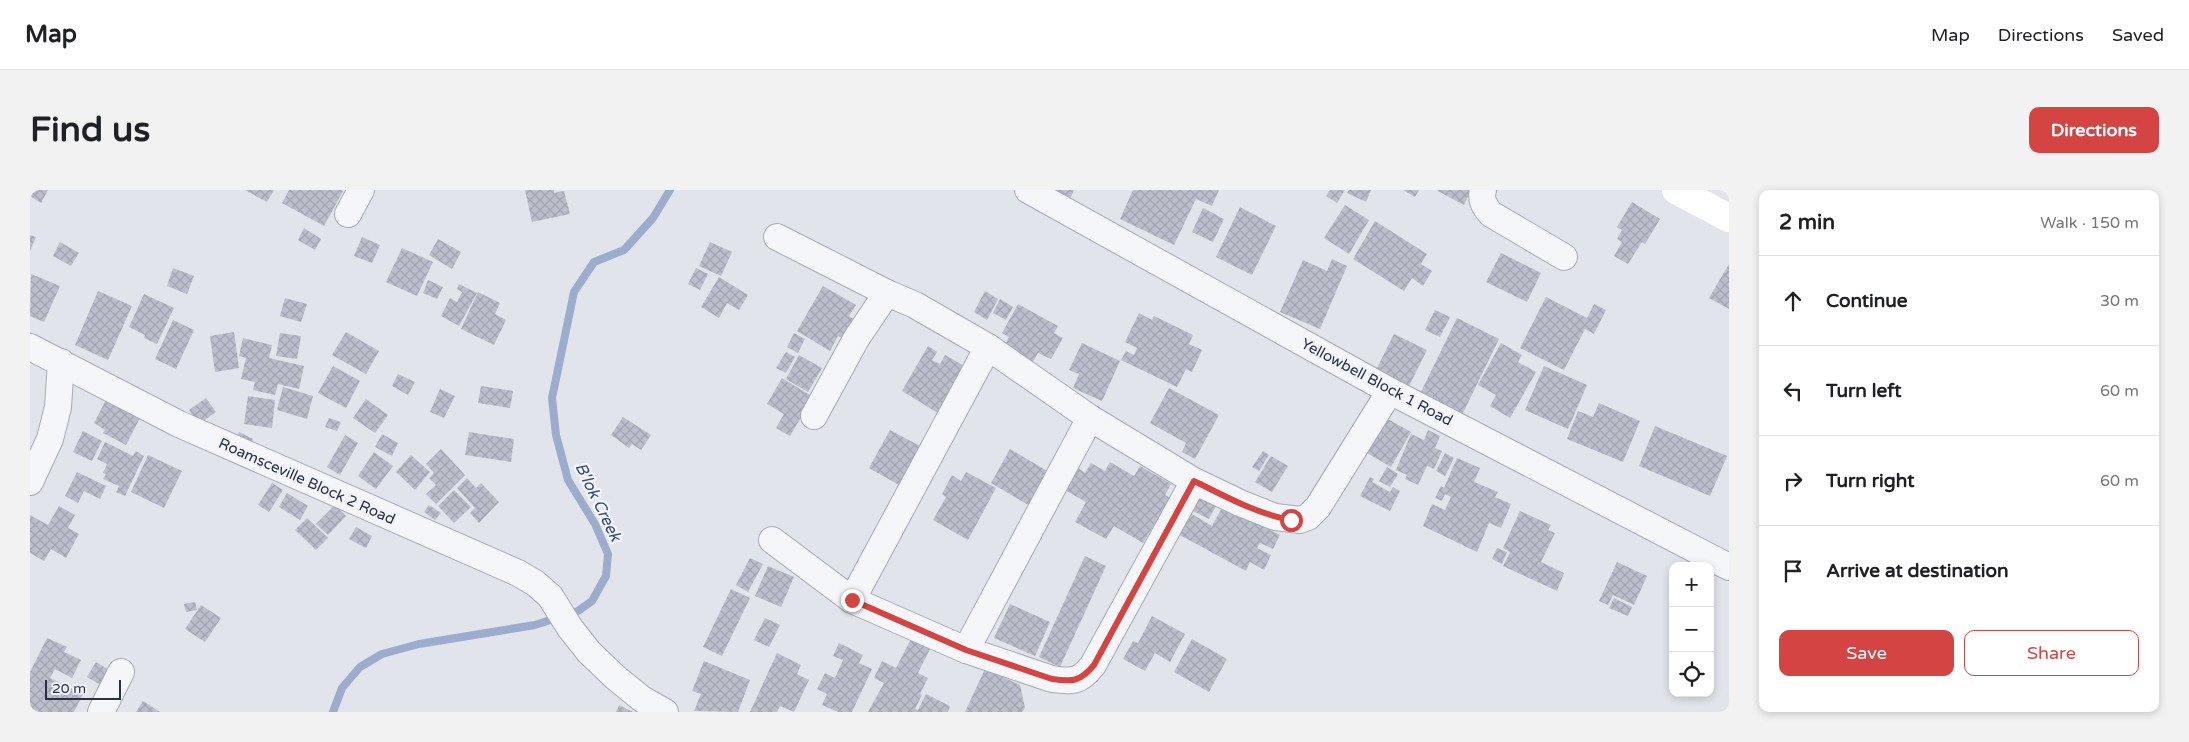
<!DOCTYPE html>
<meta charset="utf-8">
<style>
:root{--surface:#fff;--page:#f2f2f2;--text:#202124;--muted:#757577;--line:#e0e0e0;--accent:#d44443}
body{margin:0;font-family:"Varela Round",sans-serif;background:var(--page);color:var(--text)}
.controls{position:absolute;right:15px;bottom:15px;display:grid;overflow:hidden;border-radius:10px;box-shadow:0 2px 8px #0003}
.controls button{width:45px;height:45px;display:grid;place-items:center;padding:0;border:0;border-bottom:1px solid var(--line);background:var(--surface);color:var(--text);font:25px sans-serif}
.scale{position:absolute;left:15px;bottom:12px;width:76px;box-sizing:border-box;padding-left:5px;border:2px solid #292f44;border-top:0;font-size:14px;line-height:18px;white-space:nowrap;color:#292f44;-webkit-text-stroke:4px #f2f4f8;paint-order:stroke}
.stop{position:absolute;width:15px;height:15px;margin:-11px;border:4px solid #d44443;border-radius:50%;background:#fff}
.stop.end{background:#d44443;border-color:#fff;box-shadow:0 1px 5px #0008}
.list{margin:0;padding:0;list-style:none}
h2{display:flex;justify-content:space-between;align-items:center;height:65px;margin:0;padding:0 20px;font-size:21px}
h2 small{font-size:16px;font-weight:400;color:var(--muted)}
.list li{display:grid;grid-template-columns:32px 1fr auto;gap:15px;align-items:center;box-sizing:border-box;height:90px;padding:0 20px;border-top:1px solid var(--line)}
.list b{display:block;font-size:19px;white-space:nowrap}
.list em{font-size:16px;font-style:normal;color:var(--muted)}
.actions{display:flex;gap:10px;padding:15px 20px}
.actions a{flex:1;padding:11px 0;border:1px solid var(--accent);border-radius:10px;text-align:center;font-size:18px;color:var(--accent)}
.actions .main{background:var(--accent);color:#fff}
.icon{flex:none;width:28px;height:28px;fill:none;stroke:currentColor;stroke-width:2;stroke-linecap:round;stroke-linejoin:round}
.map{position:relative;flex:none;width:1699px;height:522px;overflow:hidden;border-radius:10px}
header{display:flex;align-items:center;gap:30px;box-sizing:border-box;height:70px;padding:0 25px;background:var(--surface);border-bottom:1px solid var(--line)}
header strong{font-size:24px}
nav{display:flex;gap:28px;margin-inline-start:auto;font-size:18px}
.intro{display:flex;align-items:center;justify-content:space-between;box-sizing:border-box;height:120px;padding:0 30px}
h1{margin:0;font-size:35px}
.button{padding:12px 22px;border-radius:10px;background:var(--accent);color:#fff;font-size:18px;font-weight:700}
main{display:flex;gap:30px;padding:0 30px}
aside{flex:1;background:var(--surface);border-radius:10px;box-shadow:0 2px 8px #0003}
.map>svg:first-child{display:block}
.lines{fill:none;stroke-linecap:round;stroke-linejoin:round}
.stream{stroke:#9caccc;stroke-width:8}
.building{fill:url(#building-cross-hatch)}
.street-casing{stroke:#a7aab6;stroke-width:28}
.street{stroke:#f5f6f9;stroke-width:26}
.secondary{stroke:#fff;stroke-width:28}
.route{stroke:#d44443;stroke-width:6}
.labels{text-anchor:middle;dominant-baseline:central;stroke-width:5;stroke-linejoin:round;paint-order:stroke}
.street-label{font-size:15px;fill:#292f44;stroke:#f2f4f8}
.water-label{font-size:16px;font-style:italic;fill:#31467a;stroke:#f2f4f8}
</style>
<header>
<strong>Map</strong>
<nav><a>Map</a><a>Directions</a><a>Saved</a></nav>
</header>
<div class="intro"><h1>Find us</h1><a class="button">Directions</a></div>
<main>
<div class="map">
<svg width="1699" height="522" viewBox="0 0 1699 522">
<defs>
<pattern id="building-cross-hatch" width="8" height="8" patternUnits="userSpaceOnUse" patternTransform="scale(1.25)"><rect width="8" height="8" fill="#bcbfcb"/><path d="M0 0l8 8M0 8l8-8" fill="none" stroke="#a2a4b0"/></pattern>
</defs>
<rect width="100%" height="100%" fill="#e2e4eb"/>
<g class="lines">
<polyline class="stream" points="303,522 312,498 330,477 352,464 389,454 505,435 548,421 562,411 576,386 578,364 565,334 538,290 526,245 522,208 544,102 564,72 594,60 623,28 640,0"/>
</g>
<g class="building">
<polygon points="0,0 18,0 11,13 0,6"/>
<polygon points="215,0 244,0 237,12"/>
<polygon points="259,0 312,0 313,1 294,36 252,13"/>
<polygon points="495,0 524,0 524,3 534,1 540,24 502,32"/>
<polygon points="1020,0 1044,0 1040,9"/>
<polygon points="1103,0 1189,0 1182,16 1166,9 1144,55 1090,29"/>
<polygon points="1300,0 1315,0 1307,13 1296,6"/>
<polygon points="1319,0 1341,0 1336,12 1317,3"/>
<polygon points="1373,0 1389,0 1385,7"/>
<polygon points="1406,0 1441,0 1434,15"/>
<polygon points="1602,12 1630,29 1615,54 1612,52 1598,74 1584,66 1592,52 1587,49 1592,40 1587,37"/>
<polygon points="1315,15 1339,30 1319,64 1294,48"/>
<polygon points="1210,17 1246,36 1222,85 1186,67"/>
<polygon points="1173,18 1194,29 1183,52 1162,42"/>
<polygon points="1345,31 1397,64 1391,74 1402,81 1393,96 1382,88 1374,101 1323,69"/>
<polygon points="274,38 291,49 285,60 268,50"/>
<polygon points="0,45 6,47 0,61"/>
<polygon points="332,47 350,55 342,73 324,66"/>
<polygon points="408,49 431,62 422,79 399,65"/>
<polygon points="30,52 49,63 41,76 23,66"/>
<polygon points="680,52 702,62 691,86 669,76"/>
<polygon points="372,58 403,72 387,106 356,92"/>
<polygon points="1471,63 1511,83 1497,112 1456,92"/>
<polygon points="1302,69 1317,76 1290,139 1250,122 1273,70 1297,81"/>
<polygon points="1699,74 1699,119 1679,108"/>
<polygon points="143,78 164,86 157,104 137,96"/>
<polygon points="666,78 678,84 670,100 658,94"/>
<polygon points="1,84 30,96 14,132 0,126"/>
<polygon points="689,87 718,105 709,120 697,113 689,128 671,117"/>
<polygon points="398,90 413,97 407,109 393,103"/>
<polygon points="429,94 447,103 429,136 411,126 420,108 427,112 432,102 427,99"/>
<polygon points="793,96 826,115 819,126 828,132 817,151 808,146 800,161 767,141"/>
<polygon points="68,101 102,116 78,170 45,155"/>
<polygon points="955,101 968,109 957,130 944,122"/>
<polygon points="448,102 470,113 465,124 476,130 464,155 431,139"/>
<polygon points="114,104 144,118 127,154 114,148 115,145 99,137"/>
<polygon points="1516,107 1557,128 1564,114 1576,120 1564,144 1555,139 1534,180 1490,158"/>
<polygon points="255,108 277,114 271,132 250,126"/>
<polygon points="970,109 983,117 976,130 963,123"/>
<polygon points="988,114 1028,136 1024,143 1033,148 1021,169 1008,163 998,181 969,165 979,147 972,143"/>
<polygon points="1405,120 1420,127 1410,147 1395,140"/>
<polygon points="1109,123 1122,130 1124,126 1163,145 1159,154 1172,160 1162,182 1156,179 1147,197 1091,170 1096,161 1104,165 1107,158 1095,152"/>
<polygon points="1427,128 1469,149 1433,223 1391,202"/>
<polygon points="143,130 164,140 146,179 125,169"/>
<polygon points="204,142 209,178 185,182 180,146"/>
<polygon points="316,142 349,161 336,184 302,165"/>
<polygon points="250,143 271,146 267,169 246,166"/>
<polygon points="764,143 775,149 768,163 757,157"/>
<polygon points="1364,144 1397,160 1378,198 1345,182"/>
<polygon points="213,148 242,155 239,168 274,176 269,199 248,194 245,205 223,200 225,192 211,189 216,168 209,166"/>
<polygon points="1052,153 1090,171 1072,211 1043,198 1049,184 1039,180"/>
<polygon points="1471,153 1492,165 1488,172 1506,182 1480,228 1460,216 1466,205 1448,195"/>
<polygon points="898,156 907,162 902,170 910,174 915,165 938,178 911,225 872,201"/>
<polygon points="756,162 765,167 756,183 746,178"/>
<polygon points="769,165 792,178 778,202 756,189"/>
<polygon points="303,176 330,191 316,218 288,203"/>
<polygon points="1514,176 1557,195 1538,239 1495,220"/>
<polygon points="368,184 385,192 378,205 362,196"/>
<polygon points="752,188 783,207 760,246 746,238 754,224 737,214"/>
<polygon points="451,196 483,201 480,218 448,213"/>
<polygon points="253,197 283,206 277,229 247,220"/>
<polygon points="1139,198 1189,225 1165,269 1152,262 1156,253 1120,233"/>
<polygon points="410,199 425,206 414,228 400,222"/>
<polygon points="218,206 245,210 242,238 214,234"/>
<polygon points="77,208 111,226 96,255 73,243 75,240 64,233"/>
<polygon points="176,208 186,222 169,234 159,220"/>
<polygon points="336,209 358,225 345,243 323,228"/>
<polygon points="1569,213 1610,231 1593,272 1537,249 1548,221 1563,227"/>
<polygon points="593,227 621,245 611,260 602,254 599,258 581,245"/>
<polygon points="299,228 311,232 307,241 295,237"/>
<polygon points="1356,228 1381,242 1361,277 1337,263"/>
<polygon points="1625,236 1697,266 1680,306 1609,276"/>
<polygon points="860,240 890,256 869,295 839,278"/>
<polygon points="1398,240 1410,246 1405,258 1412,261 1404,279 1397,276 1388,295 1375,289 1377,285 1366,280 1381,244 1394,250"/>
<polygon points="53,241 72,251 62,271 43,262"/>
<polygon points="209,242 223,249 218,261 203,254"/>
<polygon points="439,242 484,249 481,272 435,265"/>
<polygon points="352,244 368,253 362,266 345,257"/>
<polygon points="315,245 328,253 310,285 297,277"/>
<polygon points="75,252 103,266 106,261 114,266 95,306 86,302 89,296 73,289 76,284 73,283 77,274 67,269"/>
<polygon points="411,259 435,285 406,314 396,304 406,295 399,288 404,283 396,274"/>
<polygon points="980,259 1019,282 1000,316 961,293"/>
<polygon points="1233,261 1239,265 1229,281 1222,277"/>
<polygon points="344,262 363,276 346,299 328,286"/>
<polygon points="1415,263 1424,268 1415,286 1406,281"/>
<polygon points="118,265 152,281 134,318 101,302"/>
<polygon points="381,265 400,282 385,300 366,282"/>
<polygon points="1241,266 1258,276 1242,302 1225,292"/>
<polygon points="1427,268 1450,278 1444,292 1468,302 1465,307 1481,314 1471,338 1459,333 1447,362 1393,336 1402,314 1415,320 1421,307 1415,304 1412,311 1405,308 1411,296 1414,298"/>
<polygon points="1080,272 1104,286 1110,276 1141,294 1135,305 1146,311 1135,329 1129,326 1113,353 1084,336 1076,349 1045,332 1056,312 1035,300 1048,278 1055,283 1061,273 1075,281"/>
<polygon points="1357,277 1368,284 1360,297 1349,291"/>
<polygon points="47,282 76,296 70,309 54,301 48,313 35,306"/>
<polygon points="936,282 966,298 938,350 903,330 916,307 912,304 922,285 931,291"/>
<polygon points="1340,287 1344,289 1342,292 1360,302 1363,297 1370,301 1360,321 1330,306"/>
<polygon points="437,288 446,298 451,293 469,312 449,333 440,323 445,318 427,298"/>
<polygon points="242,293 253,300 239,322 228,315"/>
<polygon points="424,300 441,317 424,333 408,316"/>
<polygon points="1169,302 1188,312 1179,329 1159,319"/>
<polygon points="257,303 278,316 270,330 249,317"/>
<polygon points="1195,312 1238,335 1236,338 1250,345 1243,359 1230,353 1227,358 1241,365 1234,380 1220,372 1216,381 1148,344 1160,323 1182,336"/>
<polygon points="305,315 316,326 298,345 286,334"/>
<polygon points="399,315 411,323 405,330 394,322"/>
<polygon points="29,316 45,325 38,338 49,344 36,368 21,359 14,371 0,363 0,325 18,335"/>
<polygon points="1490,321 1521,335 1518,340 1525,343 1511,372 1534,383 1527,401 1473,376 1480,362 1473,358"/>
<polygon points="277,328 298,348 286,360 265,340"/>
<polygon points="326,337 342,346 336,358 319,349"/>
<polygon points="1467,358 1477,362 1472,374 1462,369"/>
<polygon points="1055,366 1076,376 1030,477 1009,467"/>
<polygon points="720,368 733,374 718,402 706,395"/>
<polygon points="1587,372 1617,386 1604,415 1583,405 1578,415 1569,411"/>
<polygon points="738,376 764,387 751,417 725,406"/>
<polygon points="701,399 720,408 692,466 673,457"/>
<polygon points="1584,408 1602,417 1598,426 1579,418"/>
<polygon points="165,412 167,420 156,422 154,414"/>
<polygon points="980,414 1020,432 1005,466 964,448"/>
<polygon points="171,415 191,428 175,452 155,439"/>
<polygon points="1122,426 1155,444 1140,472 1125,463 1115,481 1093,469 1103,451 1108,453"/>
<polygon points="735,428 750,435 739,457 724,450"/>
<polygon points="884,443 903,453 888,483 898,488 890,504 892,505 885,519 888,520 896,504 920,516 918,522 838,522 854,493 844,488 852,471 866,478"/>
<polygon points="17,448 37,457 34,462 51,470 42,488 25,479 20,488 53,504 44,522 0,522 0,482"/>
<polygon points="1162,449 1197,469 1179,502 1144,482"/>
<polygon points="809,453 833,465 829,473 842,479 822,522 808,522 792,515 797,504 787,499 795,483 805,488 813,470 803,466"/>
<polygon points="747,463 771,475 767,484 779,490 764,522 750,516 747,522 720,522"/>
<polygon points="674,471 720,490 708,522 664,521 671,504 662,501"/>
<polygon points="66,472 81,481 72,496 57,487"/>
<polygon points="955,479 990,495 995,518 992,522 935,522"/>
<polygon points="113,511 130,522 106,522"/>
<polygon points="589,515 603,522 586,522"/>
</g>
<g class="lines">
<defs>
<g id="street">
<polyline points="998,0 1360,201 1699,377"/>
<path d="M 1453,0 C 1450,10 1455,17 1461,24 L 1534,67"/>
<polyline points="318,24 331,0"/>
<polyline points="747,47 857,103"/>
<polyline points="0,157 149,234 488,383 505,393 520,406 540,438 559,462 585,487 612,509 635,522"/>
<polyline points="784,226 826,149 857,103 885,115 958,157 1060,228 1164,291 1210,313 1245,327 1270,330 1278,327 1288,317 1360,201"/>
<polyline points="0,292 20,249 28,217 31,172"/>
<path d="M 742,350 L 822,410 L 936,460 L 1022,489 C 1042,492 1050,492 1063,475 L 1164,291"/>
<polyline points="822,410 958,157"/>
<polyline points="936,460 1060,228"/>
<polyline points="71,522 91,482"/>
</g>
</defs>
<use href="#street" class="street-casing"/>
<use href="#street" class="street"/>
<polyline class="secondary" points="1646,0 1699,28"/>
</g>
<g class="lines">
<path class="route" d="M 822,410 L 936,460 L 1022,489 C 1042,492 1050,492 1064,475 L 1164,291 C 1195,306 1227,324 1261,330"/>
</g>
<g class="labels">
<g class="street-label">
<text transform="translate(1347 192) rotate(28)">Yellowbell Block 1 Road</text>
<text transform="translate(277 291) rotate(24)">Roamsceville Block 2 Road</text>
</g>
<g class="water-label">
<text transform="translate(568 312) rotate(64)">B'lok Creek</text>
</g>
</g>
</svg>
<div class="controls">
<button>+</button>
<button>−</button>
<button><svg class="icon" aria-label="locate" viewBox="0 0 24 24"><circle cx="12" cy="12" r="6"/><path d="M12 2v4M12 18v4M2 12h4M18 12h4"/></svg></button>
</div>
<div class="scale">20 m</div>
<div class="stop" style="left:1261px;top:330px"></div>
<div class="stop end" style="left:822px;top:410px"></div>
</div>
<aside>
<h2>2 min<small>Walk · 150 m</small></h2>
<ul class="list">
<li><svg class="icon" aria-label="ahead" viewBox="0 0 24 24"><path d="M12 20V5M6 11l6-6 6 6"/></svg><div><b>Continue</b></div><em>30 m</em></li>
<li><svg class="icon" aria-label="left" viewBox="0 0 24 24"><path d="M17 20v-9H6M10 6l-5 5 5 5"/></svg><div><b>Turn left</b></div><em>60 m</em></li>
<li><svg class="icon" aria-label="right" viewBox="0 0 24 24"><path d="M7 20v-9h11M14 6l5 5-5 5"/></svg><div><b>Turn right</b></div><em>60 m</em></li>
<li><svg class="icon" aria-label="arrive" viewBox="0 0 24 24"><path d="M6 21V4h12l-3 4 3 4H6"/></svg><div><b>Arrive at destination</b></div></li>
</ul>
<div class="actions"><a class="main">Save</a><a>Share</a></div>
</aside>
</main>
